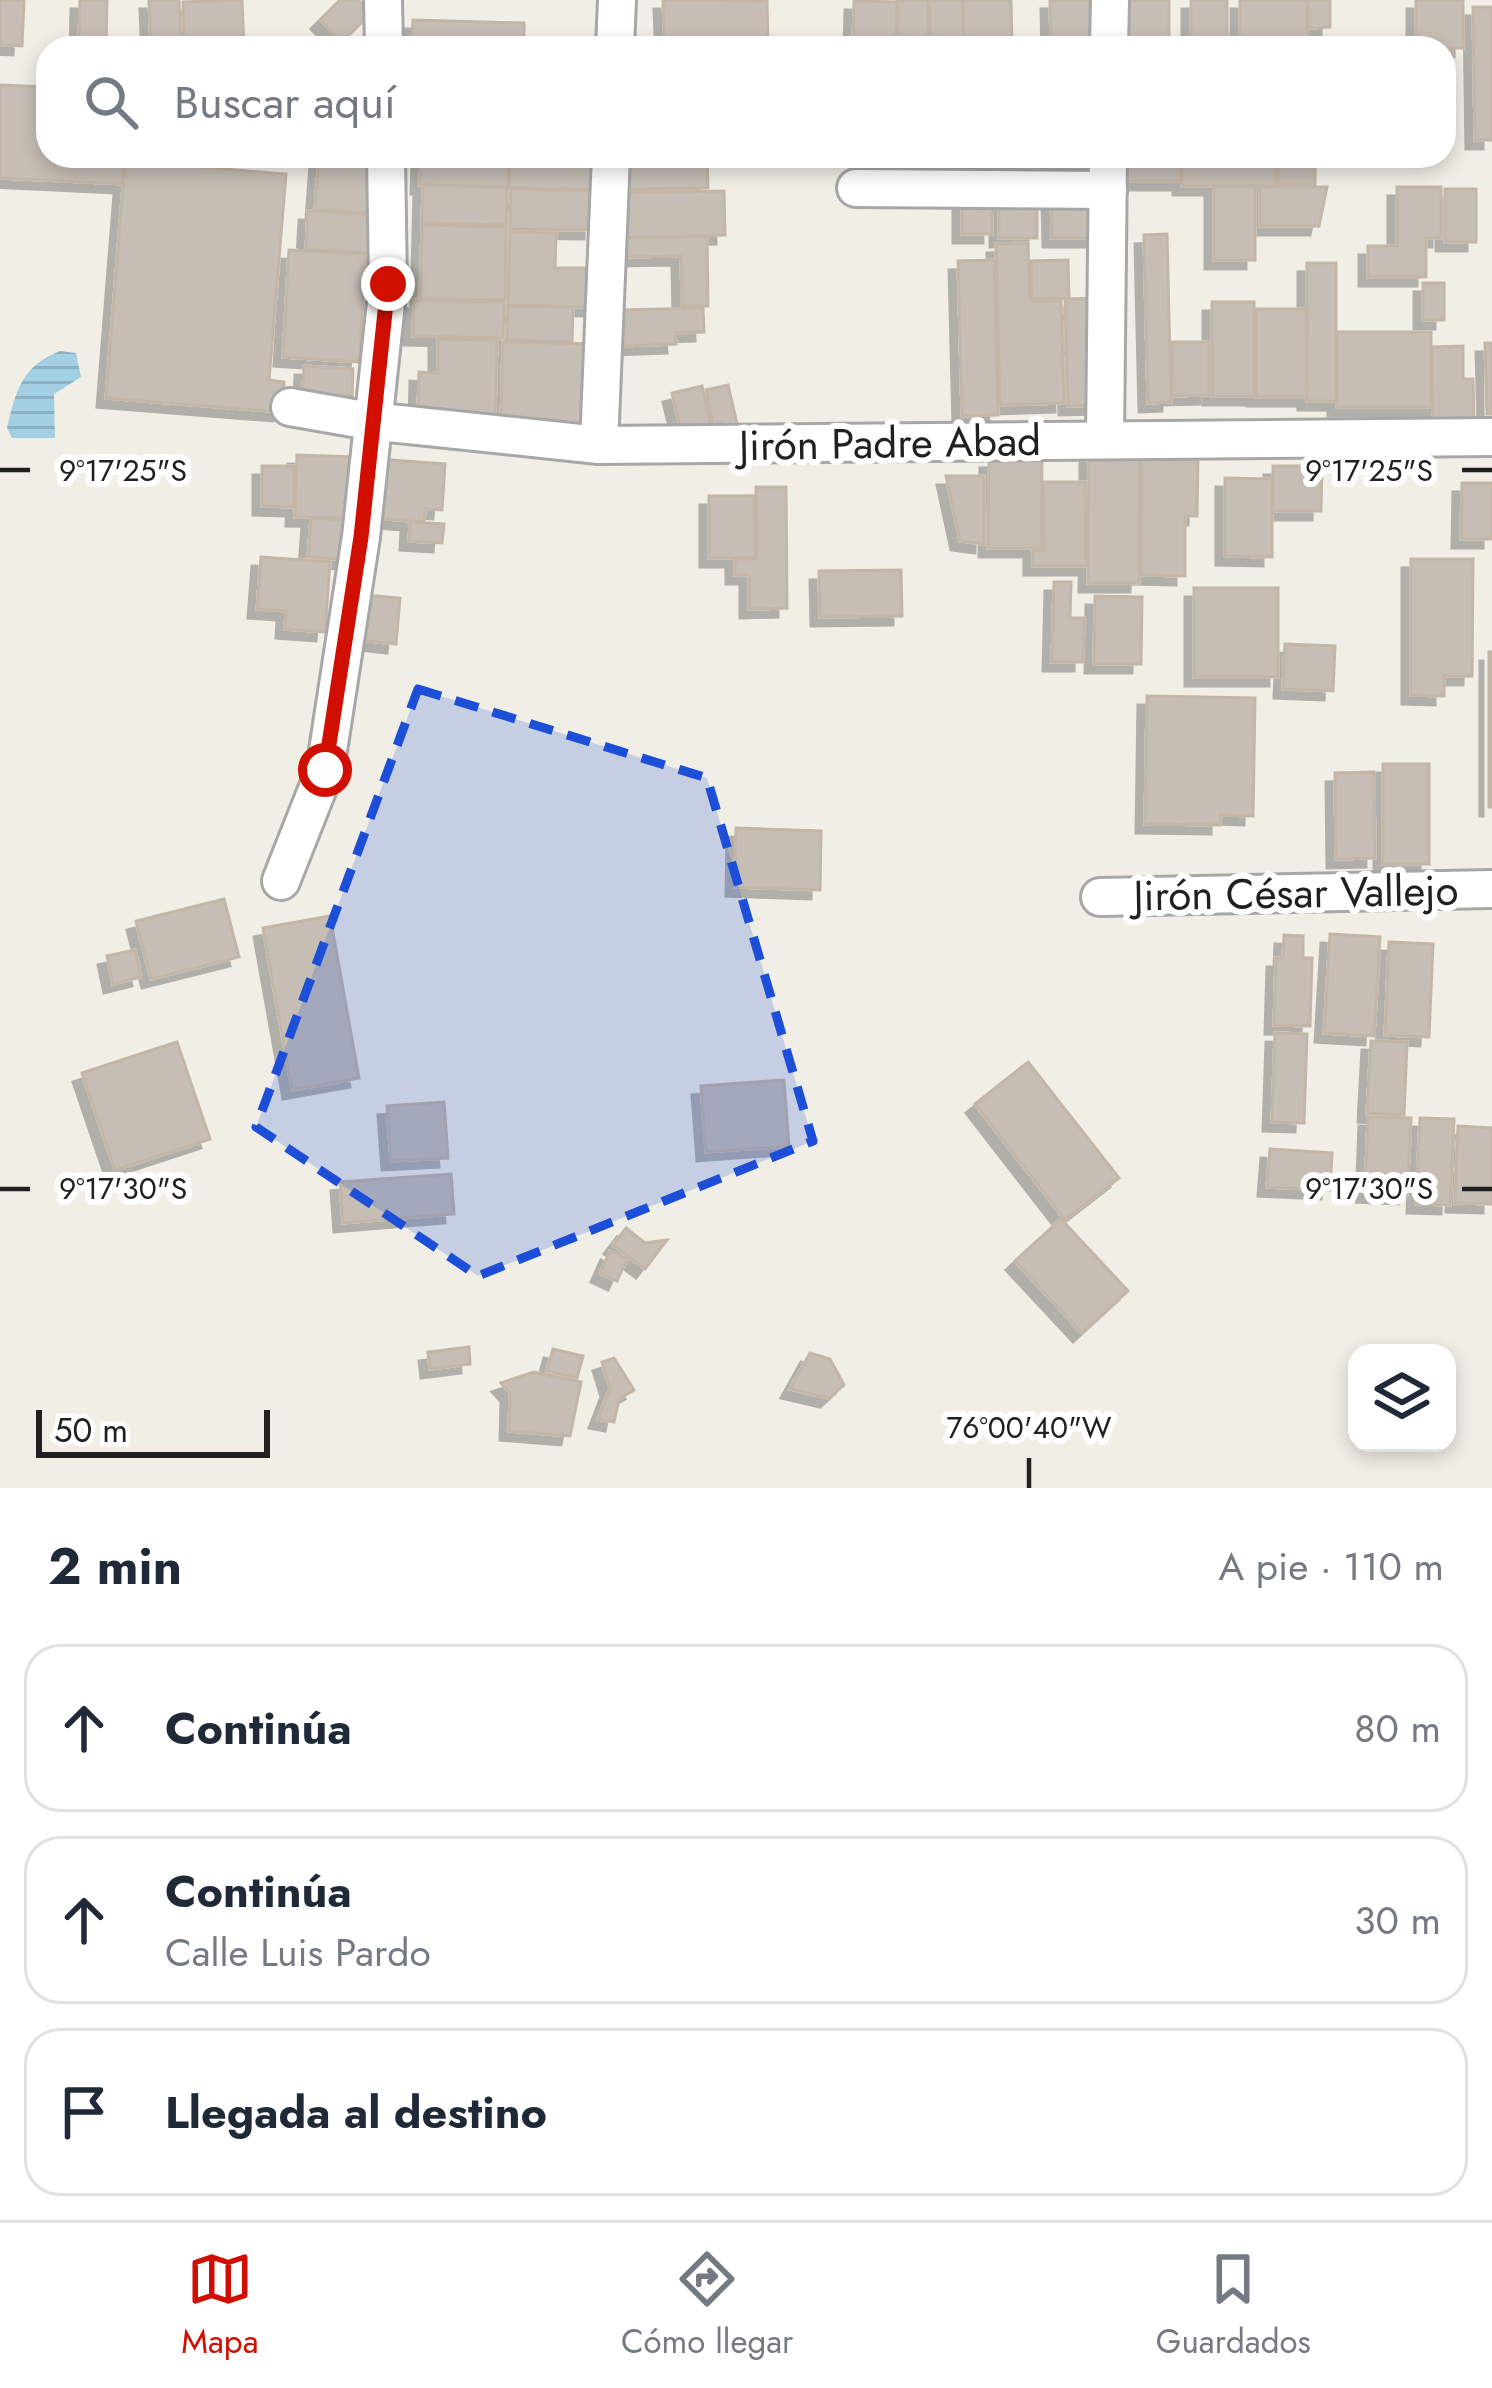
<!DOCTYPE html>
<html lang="es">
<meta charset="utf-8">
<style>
:root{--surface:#fff;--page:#f2f2f3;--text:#1f2937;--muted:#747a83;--line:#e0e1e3;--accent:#d00f00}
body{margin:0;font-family:Jost,sans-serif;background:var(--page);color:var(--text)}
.controls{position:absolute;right:36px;bottom:36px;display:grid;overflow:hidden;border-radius:24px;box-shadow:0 6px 18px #0003}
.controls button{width:108px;height:108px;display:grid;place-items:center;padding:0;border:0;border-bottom:3px solid var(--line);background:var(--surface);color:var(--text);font:60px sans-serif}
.scale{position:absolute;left:36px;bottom:30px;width:234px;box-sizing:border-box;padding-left:12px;border:6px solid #202020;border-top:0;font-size:33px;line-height:42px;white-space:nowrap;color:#202020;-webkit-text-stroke:9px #fff;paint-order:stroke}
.stop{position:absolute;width:36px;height:36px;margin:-27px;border:9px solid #d00f00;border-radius:50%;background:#fff}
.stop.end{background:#d00f00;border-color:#fff;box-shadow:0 3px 12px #0008}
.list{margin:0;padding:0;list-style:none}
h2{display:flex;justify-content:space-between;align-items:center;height:156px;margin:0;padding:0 48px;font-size:51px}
h2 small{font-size:39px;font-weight:400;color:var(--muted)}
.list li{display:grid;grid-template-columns:78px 1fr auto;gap:36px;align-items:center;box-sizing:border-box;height:168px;margin:0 24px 24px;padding:0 24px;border:3px solid var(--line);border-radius:36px}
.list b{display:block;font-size:45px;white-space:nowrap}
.list p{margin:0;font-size:39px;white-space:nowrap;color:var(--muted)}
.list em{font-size:39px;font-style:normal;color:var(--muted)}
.icon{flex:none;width:66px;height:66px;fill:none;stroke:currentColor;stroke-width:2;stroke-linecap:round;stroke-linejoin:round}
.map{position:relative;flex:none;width:1492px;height:1488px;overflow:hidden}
.search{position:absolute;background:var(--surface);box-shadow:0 6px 18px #0003;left:36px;right:36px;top:36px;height:132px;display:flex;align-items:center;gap:30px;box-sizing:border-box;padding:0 42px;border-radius:36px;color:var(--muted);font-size:45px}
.sheet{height:732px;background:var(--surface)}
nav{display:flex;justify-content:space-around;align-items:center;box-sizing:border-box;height:168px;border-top:3px solid var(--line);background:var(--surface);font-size:33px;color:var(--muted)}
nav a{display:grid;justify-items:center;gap:6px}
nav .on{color:var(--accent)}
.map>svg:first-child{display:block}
.water{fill:url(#water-rules)}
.building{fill:#c6beb5;stroke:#c4b6a7;stroke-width:3;filter:url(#shadow)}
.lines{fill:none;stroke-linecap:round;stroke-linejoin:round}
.minor-casing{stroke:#a7a7a7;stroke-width:42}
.minor{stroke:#fff;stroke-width:36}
.route{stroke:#d00f00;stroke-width:15}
.marked{fill:#1d4ed8;fill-opacity:0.2;stroke:#1d4ed8;stroke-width:9;stroke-dasharray:24 15;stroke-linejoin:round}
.ticks{fill:none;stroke:#202020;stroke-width:4.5}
.labels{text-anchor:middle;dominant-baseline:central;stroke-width:12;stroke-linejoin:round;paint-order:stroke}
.street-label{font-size:42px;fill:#202020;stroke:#fff}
.ticks-label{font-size:30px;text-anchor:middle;fill:#202020;stroke:#fff;stroke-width:12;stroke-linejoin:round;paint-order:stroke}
</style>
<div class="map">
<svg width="1492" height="1488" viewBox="0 0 1492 1488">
<defs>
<pattern id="water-rules" width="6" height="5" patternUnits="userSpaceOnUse" patternTransform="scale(3)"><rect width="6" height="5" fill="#a3cfe2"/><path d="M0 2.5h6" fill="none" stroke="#8cb1c2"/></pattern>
<filter id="shadow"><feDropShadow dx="-9" dy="9" stdDeviation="0" flood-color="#0004"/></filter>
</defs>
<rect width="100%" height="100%" fill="#f1eee6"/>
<path class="water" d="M 60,351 L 76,353 L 81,377 L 54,394 L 55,438 L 12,438 L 7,428 C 16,390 22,366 60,351 Z"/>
<g class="building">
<polygon points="0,0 24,0 22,46 0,45"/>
<polygon points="80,0 107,0 106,48 79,48"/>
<polygon points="149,0 179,0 181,48 151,48"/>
<polygon points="242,0 244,48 184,48 183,2"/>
<polygon points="340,0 358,0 371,13 342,42 320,20"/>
<polygon points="663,0 767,1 768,48 665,48"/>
<polygon points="897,0 928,0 928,48 898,48"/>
<polygon points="930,0 963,0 964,48 930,48"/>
<polygon points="963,0 1011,0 1012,48 964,48"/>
<polygon points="1050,0 1099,0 1105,48 1051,48"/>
<rect x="1127" y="0" width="42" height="48"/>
<rect x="1191" y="0" width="36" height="48"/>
<rect x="1240" y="0" width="67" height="48"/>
<polygon points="1308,0 1330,0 1330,27 1308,28"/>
<polygon points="1416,0 1463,0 1463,48 1452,48 1452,96 1444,96 1444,48 1416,48"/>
<polygon points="854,1 897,2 896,48 853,48"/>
<polygon points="1473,7 1492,7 1492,140 1475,140"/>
<polygon points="413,20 524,23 524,48 412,48"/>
<polygon points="525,42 590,43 590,48 525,48"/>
<polygon points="0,85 48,87 48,156 124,156 123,184 0,178"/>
<polygon points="319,156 371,156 368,213 315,210"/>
<polygon points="421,156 508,156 508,187 420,185"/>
<polygon points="510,156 596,156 595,190 509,188"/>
<polygon points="618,156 707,156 708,188 618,190"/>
<polygon points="869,156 929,156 929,172 869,174"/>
<rect x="931" y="156" width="34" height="16"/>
<rect x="966" y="156" width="47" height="15"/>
<polygon points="1014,156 1051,156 1052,166 1014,167"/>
<rect x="1053" y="156" width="47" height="10"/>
<rect x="1122" y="156" width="59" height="25"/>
<rect x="1182" y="156" width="94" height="30"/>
<rect x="1278" y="156" width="37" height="29"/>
<polygon points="125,161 286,174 269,380 284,382 282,412 106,398"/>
<polygon points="423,185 507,187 506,225 422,223"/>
<rect x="1214" y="186" width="41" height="74"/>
<polygon points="1260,187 1327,187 1319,226 1260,226"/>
<polygon points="1397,187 1441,187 1441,238 1426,238 1426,277 1368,277 1368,246 1397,246"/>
<polygon points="511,189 594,191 593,230 510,229"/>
<rect x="1445" y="189" width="31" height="53"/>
<polygon points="724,191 725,235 618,238 616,193"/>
<polygon points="962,193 991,193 992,234 962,234"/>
<rect x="999" y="193" width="38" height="45"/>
<polygon points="1051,193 1096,193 1097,238 1052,238"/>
<polygon points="308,211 372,215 370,253 306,249"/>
<polygon points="422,225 506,227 505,300 420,299"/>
<polygon points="510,232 556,233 555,268 593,268 592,307 508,305"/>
<polygon points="1167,234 1171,402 1148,403 1144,235"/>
<polygon points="707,236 708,306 682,306 681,256 626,257 626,238"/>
<polygon points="1028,243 1030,301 1061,301 1064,403 1000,405 996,244"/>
<polygon points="289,250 366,254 359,362 283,357"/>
<polygon points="994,260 998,415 962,416 958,261"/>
<polygon points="1068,260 1069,298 1032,299 1031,261"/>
<rect x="1307" y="263" width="29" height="138"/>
<rect x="1423" y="283" width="21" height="37"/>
<polygon points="1102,298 1105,405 1068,406 1065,299"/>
<polygon points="414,300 504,302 503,338 413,336"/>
<rect x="1212" y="302" width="42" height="94"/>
<polygon points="508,306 573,307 572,342 507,340"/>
<polygon points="703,308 704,332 675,333 676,344 622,346 621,310"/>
<polygon points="1256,309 1306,309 1307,397 1256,397"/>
<rect x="1337" y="332" width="94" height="75"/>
<polygon points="438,339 497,340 495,416 418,414 419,372 438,373"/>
<polygon points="503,342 593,344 591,423 501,421"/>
<polygon points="1172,342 1209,342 1209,395 1172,396"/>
<polygon points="1485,343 1492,343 1492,414 1487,414"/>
<polygon points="1463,346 1463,379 1473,379 1474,421 1433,421 1432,347"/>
<polygon points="304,366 353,369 352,396 303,394"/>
<polygon points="728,385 738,428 723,431 721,422 713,424 706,390"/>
<polygon points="702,386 711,427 682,434 672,393"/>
<polygon points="1141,451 1198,451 1197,516 1185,516 1185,576 1141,575"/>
<polygon points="1089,454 1140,455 1139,583 1088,583"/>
<polygon points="297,455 354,457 352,518 295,517"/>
<polygon points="377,459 445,464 442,510 425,509 424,522 373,518"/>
<polygon points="989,459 1042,459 1041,548 988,548"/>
<polygon points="262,466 294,466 294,507 262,506"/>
<polygon points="1273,466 1322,466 1321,511 1273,511"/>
<polygon points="946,476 984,476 984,544 960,541"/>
<polygon points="1225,478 1272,479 1272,557 1225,556"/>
<polygon points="1043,482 1085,482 1086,566 1033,566 1033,550 1044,550"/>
<polygon points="1462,483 1492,483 1492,539 1461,539"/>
<polygon points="756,487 786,487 787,608 749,609 749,575 735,575 735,559 757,559"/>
<rect x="709" y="496" width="46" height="62"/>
<polygon points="311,518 348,520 345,560 308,557"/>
<polygon points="410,522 444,524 442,543 409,541"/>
<polygon points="261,557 330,562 325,632 285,629 286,611 257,609"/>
<polygon points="1411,559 1473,559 1472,676 1444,676 1444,696 1411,695"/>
<polygon points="901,570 902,616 820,617 819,571"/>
<polygon points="1054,582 1071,582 1070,618 1084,618 1083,662 1052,662"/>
<rect x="1194" y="588" width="84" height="89"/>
<polygon points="355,594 400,598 396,644 350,639"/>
<polygon points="1095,596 1142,597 1141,664 1094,664"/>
<polygon points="1285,644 1335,646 1333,691 1283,689"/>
<rect x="1489" y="652" width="3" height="155"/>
<polygon points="1147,696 1255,698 1253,816 1220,815 1220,825 1145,824"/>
<rect x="1383" y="764" width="46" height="100"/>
<polygon points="1374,772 1375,858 1336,859 1335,773"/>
<polygon points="736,828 821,831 820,890 735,887"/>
<polygon points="224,899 239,957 151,979 136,921"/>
<polygon points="330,916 359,1078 292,1090 263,928"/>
<polygon points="1330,934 1380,937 1374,1036 1324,1033"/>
<polygon points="1284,935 1303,936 1303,958 1312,958 1310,1026 1274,1025 1276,958 1283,958"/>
<polygon points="1389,942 1433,944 1429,1037 1385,1035"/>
<polygon points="135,950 141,977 113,984 107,956"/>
<polygon points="1275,1033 1307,1034 1304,1123 1272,1122"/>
<polygon points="1371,1041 1407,1042 1404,1115 1367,1113"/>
<polygon points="177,1042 210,1139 115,1170 82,1073"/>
<polygon points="1028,1062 1119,1178 1065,1220 975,1104"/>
<polygon points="784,1080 789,1146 706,1152 701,1086"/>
<polygon points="444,1102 448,1158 391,1161 387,1106"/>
<polygon points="1368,1117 1411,1118 1407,1195 1365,1193"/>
<polygon points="1420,1118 1454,1119 1450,1205 1416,1204"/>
<polygon points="1458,1126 1492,1128 1492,1204 1455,1203"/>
<polygon points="1270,1149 1332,1153 1330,1190 1267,1187"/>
<polygon points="451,1174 454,1214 343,1223 340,1182"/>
<polygon points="1061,1219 1128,1291 1082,1333 1015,1261"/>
<polygon points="626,1228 645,1243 667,1240 645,1269 613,1245"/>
<polygon points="610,1251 627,1259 617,1281 600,1273"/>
<polygon points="469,1347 470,1364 430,1369 428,1352"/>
<polygon points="553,1349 583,1356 577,1378 547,1371"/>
<polygon points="810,1353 830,1359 844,1385 829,1398 790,1389"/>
<polygon points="614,1358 634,1390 619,1399 614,1422 598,1419 610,1388 602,1362"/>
<polygon points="534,1372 581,1382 570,1436 509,1431 510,1393 501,1383"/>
</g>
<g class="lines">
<defs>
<g id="minor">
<polyline points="383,0 384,48"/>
<polyline points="615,48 617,0"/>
<polyline points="1109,48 1110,0"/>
<polyline points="856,188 1108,190"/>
<polyline points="290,407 370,421 599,445 1492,437"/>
<polyline points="1105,439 1108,156"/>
<polyline points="599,445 611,156"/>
<polyline points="281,881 325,770 361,537 388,284 386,156"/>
<polyline points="1100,897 1492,889"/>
</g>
</defs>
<use href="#minor" class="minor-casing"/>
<use href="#minor" class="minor"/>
</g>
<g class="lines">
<polyline class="route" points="325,770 361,537 388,284"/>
</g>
<path class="marked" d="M 418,689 L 707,778 L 813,1141 L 478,1276 L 256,1127 Z"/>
<path class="ticks" d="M 0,470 L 30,470M 1462,470 L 1492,470M 0,1189 L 30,1189M 1462,1189 L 1492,1189M 1029,1458 L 1029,1488"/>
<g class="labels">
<g class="street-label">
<text transform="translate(890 443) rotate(-1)">Jirón Padre Abad</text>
<text transform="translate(1296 893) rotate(-1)">Jirón César Vallejo</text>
</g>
</g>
<g class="ticks-label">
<text x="123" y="481">9°17'25"S</text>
<text x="1369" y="481">9°17'25"S</text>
<text x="123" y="1199">9°17'30"S</text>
<text x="1369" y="1199">9°17'30"S</text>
<text x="1029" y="1438">76°00'40"W</text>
</g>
</svg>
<div class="controls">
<button><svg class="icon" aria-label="layers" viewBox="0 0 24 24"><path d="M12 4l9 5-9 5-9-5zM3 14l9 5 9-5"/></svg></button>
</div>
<div class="scale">50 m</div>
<div class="stop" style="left:325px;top:770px"></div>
<div class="stop end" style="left:388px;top:284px"></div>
<div class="search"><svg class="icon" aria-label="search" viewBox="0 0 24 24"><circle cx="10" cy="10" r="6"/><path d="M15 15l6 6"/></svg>Buscar aquí</div>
</div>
<section class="sheet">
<h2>2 min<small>A pie · 110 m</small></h2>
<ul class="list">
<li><svg class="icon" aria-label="ahead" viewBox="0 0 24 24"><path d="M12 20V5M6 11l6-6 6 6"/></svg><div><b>Continúa</b></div><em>80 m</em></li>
<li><svg class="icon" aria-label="ahead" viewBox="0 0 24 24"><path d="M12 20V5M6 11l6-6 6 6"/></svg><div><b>Continúa</b><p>Calle Luis Pardo</p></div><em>30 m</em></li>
<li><svg class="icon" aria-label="arrive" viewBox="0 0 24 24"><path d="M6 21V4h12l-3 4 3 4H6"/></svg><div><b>Llegada al destino</b></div></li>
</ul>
</section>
<nav>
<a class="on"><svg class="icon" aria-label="map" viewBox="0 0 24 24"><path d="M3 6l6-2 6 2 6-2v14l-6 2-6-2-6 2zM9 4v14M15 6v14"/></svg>Mapa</a>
<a><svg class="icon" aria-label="directions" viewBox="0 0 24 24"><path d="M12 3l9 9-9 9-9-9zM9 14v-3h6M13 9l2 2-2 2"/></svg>Cómo llegar</a>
<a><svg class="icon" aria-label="saved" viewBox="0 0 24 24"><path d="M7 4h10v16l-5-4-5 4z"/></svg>Guardados</a>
</nav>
